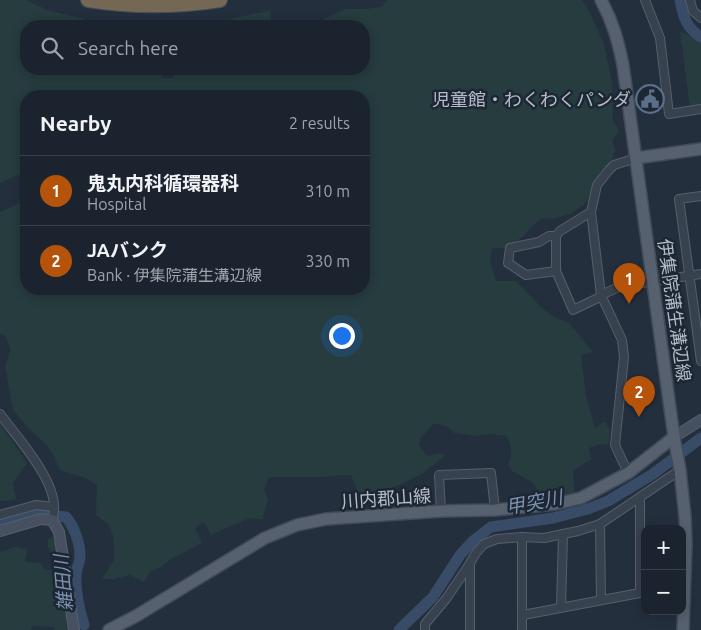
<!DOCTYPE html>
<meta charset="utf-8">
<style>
:root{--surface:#1b232e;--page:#282f3a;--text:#f1f3f6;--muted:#a0a4aa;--line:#39404a;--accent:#b45309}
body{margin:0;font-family:Ubuntu,"Noto Sans JP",sans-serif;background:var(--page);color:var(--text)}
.controls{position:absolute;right:15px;bottom:15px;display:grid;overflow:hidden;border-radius:10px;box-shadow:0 2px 12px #0003}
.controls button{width:45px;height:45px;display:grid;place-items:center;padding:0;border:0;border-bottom:1px solid var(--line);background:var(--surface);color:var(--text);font:25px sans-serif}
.you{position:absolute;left:341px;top:335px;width:18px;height:18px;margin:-12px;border:4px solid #fff;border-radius:50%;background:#1a73e8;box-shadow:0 0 0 8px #1a73e833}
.badge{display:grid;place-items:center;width:32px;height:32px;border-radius:50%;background:var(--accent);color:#fff;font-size:16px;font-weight:700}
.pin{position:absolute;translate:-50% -41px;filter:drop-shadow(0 1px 2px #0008)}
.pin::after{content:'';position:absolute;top:26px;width:18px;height:15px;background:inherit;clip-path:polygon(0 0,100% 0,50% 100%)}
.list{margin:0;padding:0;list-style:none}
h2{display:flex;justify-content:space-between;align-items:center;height:65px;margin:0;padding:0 20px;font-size:21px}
h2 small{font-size:16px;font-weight:400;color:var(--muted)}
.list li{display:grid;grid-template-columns:32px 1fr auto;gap:15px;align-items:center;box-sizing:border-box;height:70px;padding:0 20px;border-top:1px solid var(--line)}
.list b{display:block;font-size:19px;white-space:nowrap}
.list p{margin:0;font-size:16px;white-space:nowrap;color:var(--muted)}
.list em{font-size:16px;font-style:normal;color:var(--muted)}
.icon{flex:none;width:28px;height:28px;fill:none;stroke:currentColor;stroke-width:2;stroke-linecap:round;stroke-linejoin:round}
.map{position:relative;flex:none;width:701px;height:630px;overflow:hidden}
.search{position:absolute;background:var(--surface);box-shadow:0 2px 12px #0003;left:20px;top:20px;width:350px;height:55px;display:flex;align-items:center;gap:12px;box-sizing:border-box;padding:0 18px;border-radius:20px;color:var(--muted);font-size:19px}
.panel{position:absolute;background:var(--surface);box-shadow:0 2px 12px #0003;left:20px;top:90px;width:350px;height:205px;border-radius:20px}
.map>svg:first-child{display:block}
.green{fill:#263c3f}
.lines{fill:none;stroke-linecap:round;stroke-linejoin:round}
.river{stroke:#394c67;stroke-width:11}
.street-casing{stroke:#565f6c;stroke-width:10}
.secondary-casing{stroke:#565f6c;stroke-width:12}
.primary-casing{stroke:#414a57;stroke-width:14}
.highway-casing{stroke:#434c59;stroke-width:16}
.street{stroke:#38414e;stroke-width:8}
.secondary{stroke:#465061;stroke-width:10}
.primary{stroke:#56606e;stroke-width:11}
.highway{stroke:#746855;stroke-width:14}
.labels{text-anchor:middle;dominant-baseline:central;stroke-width:5;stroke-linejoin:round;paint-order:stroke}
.poi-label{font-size:18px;fill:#b4bcc9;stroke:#1d2633;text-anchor:end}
.street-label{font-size:18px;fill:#b4bcc9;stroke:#1d2633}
.water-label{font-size:19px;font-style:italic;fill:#7c92b1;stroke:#1d2633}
</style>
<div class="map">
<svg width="701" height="630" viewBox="0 0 701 630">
<rect width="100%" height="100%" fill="#242f3e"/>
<g class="green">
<path d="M 0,0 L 27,0 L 47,10 L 105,24 L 144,22 L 152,26 L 26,26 L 26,69 L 157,69 L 164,78 L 172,78 L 180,69 L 364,69 L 364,26 L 313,26 L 316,23 L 345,9 L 366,9 L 381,7 L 387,0 L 582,0 L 591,15 L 604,44 L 612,82 L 613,121 L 619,131 L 612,140 L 615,150 L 612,160 L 603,171 L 586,203 L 570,214 L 556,218 L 540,219 L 522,237 L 508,248 L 492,248 L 490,260 L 496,281 L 516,281 L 543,309 L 556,318 L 569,323 L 593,352 L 581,355 L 586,396 L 595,428 L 605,421 L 610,430 L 609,444 L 597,445 L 589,448 L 591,459 L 573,471 L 575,497 L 545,503 L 533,483 L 512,471 L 508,464 C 513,456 512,444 506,436 L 491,434 L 476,436 L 454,433 C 448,426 443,424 433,424 L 420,439 L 419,445 L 427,456 L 439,453 L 446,455 L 422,474 L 399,485 L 380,492 L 370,492 L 360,497 L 351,475 C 340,475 329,477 318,477 C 302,477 286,477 269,477 L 264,490 L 268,500 L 262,519 L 249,518 L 211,535 L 204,522 L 195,528 L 202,543 L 171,559 L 161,567 L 151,571 L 144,582 L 130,575 L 114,579 L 102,579 L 114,560 L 114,548 L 113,535 L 108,524 L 96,515 L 97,485 L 85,478 L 60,470 L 54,456 L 47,445 L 28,428 L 13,410 L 5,366 L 11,349 L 4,334 L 0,334 L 0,212 L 26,200 L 26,289 L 364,289 L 364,96 L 295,96 L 287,94 L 284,96 L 26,96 L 26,184 L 22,173 L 0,183 Z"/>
<polygon points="270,10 271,26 201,26"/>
<polygon points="680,31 701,42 701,106 690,107"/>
<polygon points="0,423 27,463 13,483 16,500 0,501"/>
<path d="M 53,537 C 64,566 64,599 67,630 L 55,630 L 54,627 L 32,626 L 31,630 L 0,630 L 0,552 L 15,547 L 27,549 L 25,562 L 41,563 L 44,569 L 52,570 L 53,560 L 47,544 L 49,538 Z"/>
</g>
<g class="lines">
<g class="river">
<path d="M 680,0 C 683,16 686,28 701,37"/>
<path d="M 0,520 L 37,514 L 66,517 C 74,526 80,543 80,556 C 80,563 76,569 76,575 C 75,590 80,612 84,625"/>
<polyline points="399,630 433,597 460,555 473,541 491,527 553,518 588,509 608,501 653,474 701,438"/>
</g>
<defs>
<g id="street">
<polyline points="645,0 660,38 669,114 701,109"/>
<polyline points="690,0 693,11 701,18"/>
<polyline points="701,196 679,199 701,361"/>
<polyline points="591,212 560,231 556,236 556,271 573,310 598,298 601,295 621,286 701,274"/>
<polyline points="556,236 549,236 539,242 510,248 508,263 526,275 556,271"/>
<path d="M 0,414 C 17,437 56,480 54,509 C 54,512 53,516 52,520"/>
<polyline points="628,473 615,445 624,357 622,340 601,295 591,212 597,185 609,170 614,165 636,158"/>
<polyline points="640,498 640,593"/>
<polyline points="441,511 439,475 491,473 495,510"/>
<polyline points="0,515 36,505 54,507"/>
<polyline points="522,537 522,630"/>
<polyline points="601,600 600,524 680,470"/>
<polyline points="561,607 563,534"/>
<polyline points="523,615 645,592"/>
<polyline points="425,630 425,624 446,599 469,565"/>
<polyline points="470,630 470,563 476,553 484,544 497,539 522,537 544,538 563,534 578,531 600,524"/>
</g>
<g id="secondary">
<polyline points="674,437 701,420"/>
<polyline points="0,531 41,519 52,520 59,532 74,630"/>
</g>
<g id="primary">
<path d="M 601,0 C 613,22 618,41 623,65 L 674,437 L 680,470 L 685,517 L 686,545 L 683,630"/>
<polyline points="636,158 701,149"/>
<polyline points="109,630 136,616 265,538 297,525 326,519 441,511 495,510 555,504 581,498 628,473 674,437"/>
</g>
<path id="highway" d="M 88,0 C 132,7 176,7 220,0"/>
</defs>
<use href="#street" class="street-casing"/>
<use href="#secondary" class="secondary-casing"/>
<use href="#primary" class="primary-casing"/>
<use href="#highway" class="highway-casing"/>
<use href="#street" class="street"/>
<use href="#secondary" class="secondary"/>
<use href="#primary" class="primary"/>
<use href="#highway" class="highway"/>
</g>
<defs>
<symbol id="civic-ring" viewBox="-11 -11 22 22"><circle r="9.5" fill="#1d2633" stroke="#5c6f8a" stroke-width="1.5"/><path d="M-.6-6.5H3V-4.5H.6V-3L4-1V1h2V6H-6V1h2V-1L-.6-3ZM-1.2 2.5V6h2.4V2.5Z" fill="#5c6f8a"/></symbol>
</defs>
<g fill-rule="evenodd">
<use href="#civic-ring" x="634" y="83" width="32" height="32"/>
</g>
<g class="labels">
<g class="poi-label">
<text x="631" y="99">児童館・わくわくパンダ</text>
</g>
<g class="street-label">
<text transform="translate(675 310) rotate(82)">伊集院蒲生溝辺線</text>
<text transform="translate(386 498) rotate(-4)">川内郡山線</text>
</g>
<g class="water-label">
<text transform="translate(534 502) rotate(-11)">甲突川</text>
<text transform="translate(63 583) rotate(-95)">雑田川</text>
</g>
</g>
</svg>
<div class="controls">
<button>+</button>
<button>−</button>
</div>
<div class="you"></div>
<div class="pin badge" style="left:629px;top:304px">1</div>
<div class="pin badge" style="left:639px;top:417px">2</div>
<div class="search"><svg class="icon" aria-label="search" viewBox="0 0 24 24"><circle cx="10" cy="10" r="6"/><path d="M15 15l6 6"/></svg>Search here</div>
<section class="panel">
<h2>Nearby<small>2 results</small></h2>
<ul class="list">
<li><span class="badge">1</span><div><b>鬼丸内科循環器科</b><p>Hospital</p></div><em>310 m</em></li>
<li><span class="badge">2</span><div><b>JAバンク</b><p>Bank · 伊集院蒲生溝辺線</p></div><em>330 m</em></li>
</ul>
</section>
</div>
